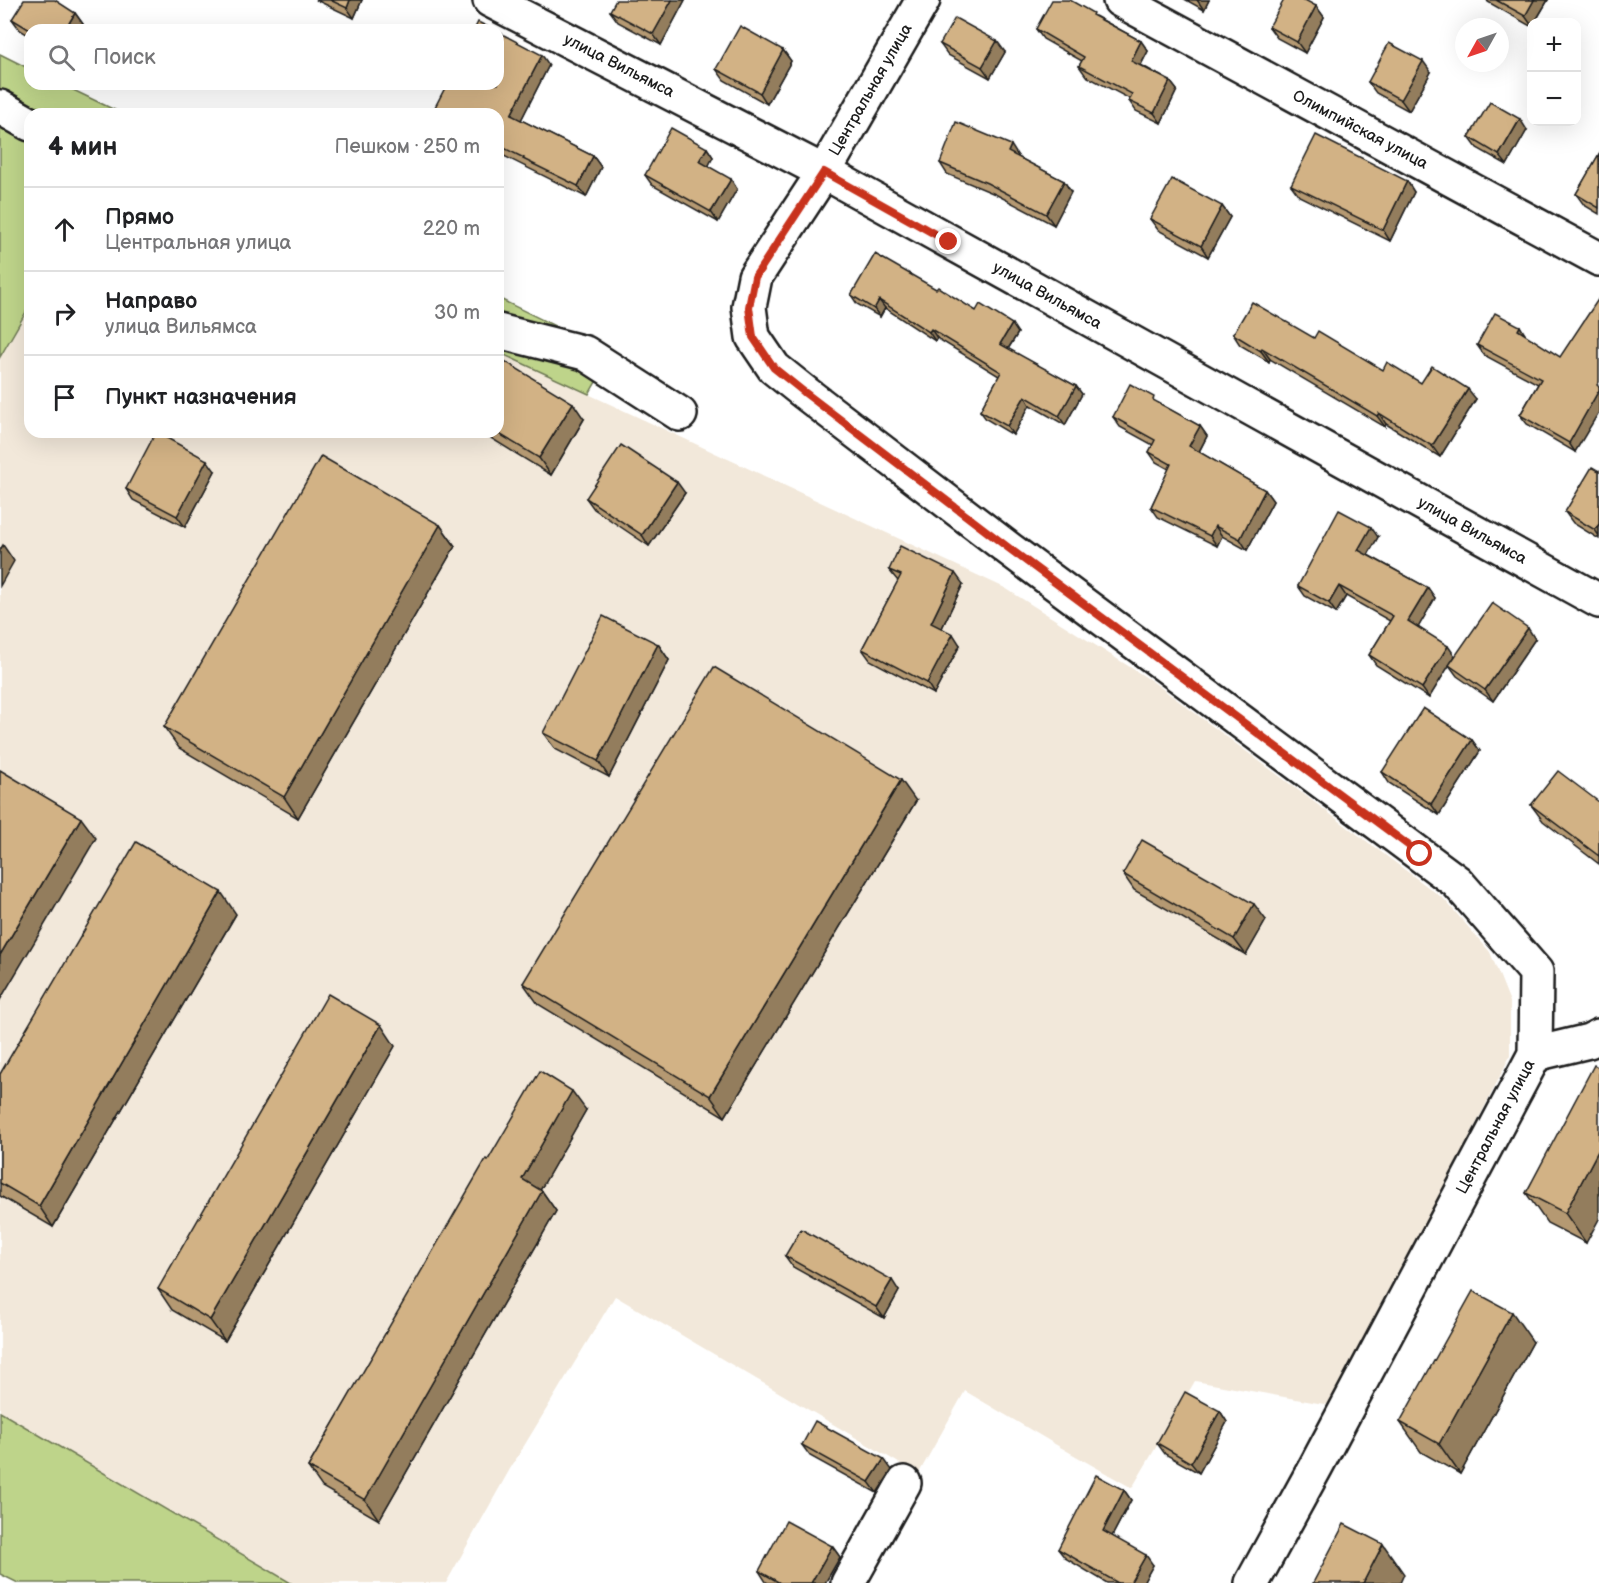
<!DOCTYPE html>
<html lang="ru">
<meta charset="utf-8">
<style>
:root{--surface:#fff;--page:#f2f2f2;--text:#202124;--muted:#757577;--line:#e0e0e0}
body{margin:0;font-family:"Balsamiq Sans",sans-serif;background:var(--page);color:var(--text)}
.controls{position:absolute;right:18px;top:18px;display:grid;overflow:hidden;border-radius:12px;box-shadow:0 6px 24px #0002}
.controls button{width:54px;height:54px;display:grid;place-items:center;padding:0;border:0;border-bottom:2px solid var(--line);background:var(--surface);color:var(--text);font:30px sans-serif}
.compass{position:absolute;left:1455px;top:18px;width:54px;height:54px;border-radius:50%;background:var(--surface);box-shadow:0 6px 24px #0002;rotate:230deg}
.stop{position:absolute;width:18px;height:18px;margin:-14px;border:4px solid #c8321e;border-radius:50%;background:#fff}
.stop.end{background:#c8321e;border-color:#fff;box-shadow:0 2px 6px #0008}
.list{margin:0;padding:0;list-style:none}
h2{display:flex;justify-content:space-between;align-items:center;height:78px;margin:0;padding:0 24px;font-size:26px}
h2 small{font-size:20px;font-weight:400;color:var(--muted)}
.list li{display:grid;grid-template-columns:39px 1fr auto;gap:18px;align-items:center;box-sizing:border-box;height:84px;padding:0 24px;border-top:2px solid var(--line)}
.list b{display:block;font-size:22px;white-space:nowrap}
.list p{margin:0;font-size:20px;white-space:nowrap;color:var(--muted)}
.list em{font-size:20px;font-style:normal;color:var(--muted)}
.icon{flex:none;width:33px;height:33px;fill:none;stroke:currentColor;stroke-width:2;stroke-linecap:round;stroke-linejoin:round}
.map{position:relative;flex:none;width:1599px;height:1583px;overflow:hidden}
.search{position:absolute;background:var(--surface);box-shadow:0 6px 24px #0002;left:24px;top:24px;width:480px;height:66px;display:flex;align-items:center;gap:15px;box-sizing:border-box;padding:0 21px;border-radius:18px;color:var(--muted);font-size:22px}
.panel{position:absolute;background:var(--surface);box-shadow:0 6px 24px #0002;left:24px;top:108px;width:480px;height:330px;border-radius:18px}
.map>svg:first-child{display:block}
.built{fill:#f2e8da}
.green{fill:#bed48a;stroke:#6d7853;stroke-width:1.5}
.lines{fill:none;stroke-linecap:round;stroke-linejoin:round}
.minor-casing{stroke:#1c1c1c;stroke-width:38}
.minor{stroke:#fff;stroke-width:33}
.wall{fill:#b59972;stroke:#1c1c1c;stroke-width:1.5}
.shaded-wall{fill:#937d5d;stroke:#1c1c1c;stroke-width:1.5}
.building{fill:#d2b285;stroke:#1c1c1c;stroke-width:1.5}
.route{stroke:#c8321e;stroke-width:8}
.labels{text-anchor:middle;dominant-baseline:central;stroke-width:4.5;stroke-linejoin:round;paint-order:stroke}
.street-label{font-size:16px;fill:#1c1c1c;stroke:#fff}
</style>
<div class="map">
<svg width="1599" height="1583" viewBox="0 0 1599 1583">
<rect width="100%" height="100%" fill="#fff"/>
<filter id="ink" filterUnits="userSpaceOnUse"><feTurbulence type="fractalNoise" baseFrequency=".0167" numOctaves="2"/><feDisplacementMap in="SourceGraphic" scale="12" xChannelSelector="R" yChannelSelector="G"/><feConvolveMatrix kernelMatrix="1 2 1 2 8 2 1 2 1" color-interpolation-filters="sRGB"/></filter>
<g filter="url(#ink)">
<polygon class="built" points="30,305 30,432 498,432 498,352 1005,588 1152,681 1444,899 1490,952 1510,1002 1510,1056 1335,1406 1195,1381 1132,1488 1053,1443 965,1391 919,1473 904,1466 615,1296 510,1469 446,1583 291,1583 0,1412 0,357"/>
<g class="green">
<polygon points="0,54 30,69 30,84 61,84 123,114 30,114 30,305 0,357"/>
<polygon points="498,298 612,354 589,394 498,352"/>
<polygon points="0,1412 291,1583 18,1583 0,1574"/>
</g>
<g class="lines">
<defs>
<g id="minor">
<polyline points="490,0 824,172 1599,601"/>
<polyline points="923,0 824,172 755,277 749,307 753,337 774,368 804,392 1009,549 1457,882 1536,972 1535,1054 1316,1466 1252,1583"/>
<polyline points="1120,0 1599,259"/>
<polyline points="0,107 30,124"/>
<polyline points="498,331 585,353 680,414"/>
<polyline points="1535,1054 1589,1041 1599,1036"/>
<polyline points="848,1583 904,1483"/>
</g>
</defs>
<use href="#minor" class="minor-casing"/>
<use href="#minor" class="minor"/>
</g>
<g class="wall">
<polygon points="316,0 362,0 354,18"/>
<polygon points="685,0 661,45 618,22 610,11"/>
<polygon points="1186,0 1209,0 1204,10"/>
<polygon points="1487,0 1548,0 1535,22 1532,22 1532,27 1488,2"/>
<polygon points="1316,6 1324,17 1305,53 1277,38 1269,27"/>
<polygon points="75,13 83,24 79,30 30,30 30,36 20,30 12,19"/>
<polygon points="1095,16 1141,41 1148,51 1141,65 1170,81 1177,90 1161,123 1136,111 1129,101 1130,99 1086,76 1079,66 1082,61 1043,39 1036,29"/>
<polygon points="940,44 1005,52 990,78 948,55"/>
<polygon points="783,50 791,61 767,104 724,80 716,69"/>
<polygon points="549,65 521,120 593,156 601,167 586,197 498,153 498,114"/>
<polygon points="1431,72 1409,111 1376,93 1368,82"/>
<polygon points="1527,130 1507,165 1477,148 1469,137"/>
<polygon points="707,148 713,157 708,166 737,189 718,222 652,185 645,175"/>
<polygon points="1599,154 1599,214 1584,205 1576,194"/>
<polygon points="1018,156 1018,157 1064,181 1071,192 1054,225 995,194 947,174 940,163"/>
<polygon points="1407,181 1414,192 1390,241 1299,196 1291,185"/>
<polygon points="1222,206 1230,217 1208,257 1158,230 1150,219"/>
<polygon points="936,289 976,311 1018,333 1008,349 1076,386 1082,394 1065,425 1030,405 1013,435 986,419 980,411 999,376 937,338 935,341 885,308 880,317 857,304 851,295"/>
<polygon points="1520,326 1575,452 1527,424 1520,415 1538,384 1484,355 1477,345"/>
<polygon points="1233,334 1314,338 1383,370 1421,383 1476,399 1440,457 1386,424 1385,427 1270,359 1269,362 1240,345"/>
<polygon points="1158,403 1200,426 1207,436 1199,452 1265,490 1273,501 1247,550 1222,536 1217,546 1158,517 1151,507 1169,469 1156,462 1149,452 1153,445 1120,427 1113,417"/>
<polygon points="584,419 551,475 481,432 498,432"/>
<polygon points="215,471 185,527 133,500 126,489"/>
<polygon points="1599,471 1599,539 1573,523 1565,512"/>
<polygon points="685,493 649,546 594,509 586,498"/>
<polygon points="440,525 455,546 298,818 179,748 164,727"/>
<polygon points="1378,537 1368,555 1428,588 1435,598 1418,627 1455,656 1535,639 1493,701 1457,676 1449,665 1429,698 1376,665 1369,655 1390,621 1346,596 1336,613 1305,596 1298,586"/>
<polygon points="889,570 963,584 942,628 960,645 934,694 870,660 862,649 898,581"/>
<polygon points="658,644 669,660 609,777 555,749 543,733"/>
<polygon points="1472,740 1480,751 1439,815 1389,783 1382,772"/>
<polygon points="916,801 725,1117 538,1004 523,983"/>
<polygon points="1599,802 1599,864 1543,821 1531,805"/>
<polygon points="1123,874 1266,920 1246,955 1134,890"/>
<polygon points="236,914 53,1227 0,1196 0,1074"/>
<polygon points="395,1046 225,1341 172,1310 158,1289"/>
<polygon points="1599,1068 1586,1243 1547,1223 1526,1193"/>
<polygon points="586,1110 540,1190 542,1191 556,1211 379,1520 322,1487 308,1467 488,1160"/>
<polygon points="785,1256 899,1291 884,1318 793,1267"/>
<polygon points="1533,1342 1460,1474 1421,1452 1400,1422"/>
<polygon points="1220,1411 1227,1422 1199,1473 1165,1454 1157,1443"/>
<polygon points="802,1445 892,1470 877,1493 810,1456"/>
<polygon points="1124,1490 1131,1500 1112,1536 1153,1565 1143,1583 1107,1583 1065,1558 1058,1549"/>
<polygon points="832,1546 840,1557 825,1583 768,1583 766,1582 759,1571"/>
</g>
<g class="shaded-wall">
<polygon points="350,0 362,0 354,18 347,8"/>
<polygon points="672,0 685,0 661,45 653,34"/>
<polygon points="1197,0 1209,0 1204,10"/>
<polygon points="1534,0 1548,0 1535,22 1532,22 1532,26 1525,16"/>
<polygon points="1316,6 1324,17 1305,53 1297,42"/>
<polygon points="75,13 83,24 79,30 65,30"/>
<polygon points="997,41 1005,52 990,78 982,67"/>
<polygon points="1141,41 1148,51 1138,70 1131,61"/>
<polygon points="783,50 791,61 767,104 760,93"/>
<polygon points="542,55 549,65 518,126 511,115"/>
<polygon points="1423,61 1431,72 1409,111 1401,100"/>
<polygon points="1170,81 1177,90 1161,123 1154,113"/>
<polygon points="1520,119 1527,130 1507,165 1499,155"/>
<polygon points="1011,145 1018,156 1015,163 1008,152"/>
<polygon points="707,148 713,157 706,171 699,161"/>
<polygon points="593,156 601,167 586,197 578,186"/>
<polygon points="731,179 737,189 718,222 711,212"/>
<polygon points="1064,181 1071,192 1054,225 1046,214"/>
<polygon points="1407,181 1414,192 1390,241 1383,230"/>
<polygon points="1222,206 1230,217 1208,257 1201,246"/>
<polygon points="879,300 885,308 880,317 874,309"/>
<polygon points="1012,324 1018,333 1006,352 1000,344"/>
<polygon points="1520,326 1526,336 1518,330"/>
<polygon points="931,329 937,338 935,341 929,332"/>
<polygon points="1262,348 1270,359 1269,362 1261,351"/>
<polygon points="1076,386 1082,394 1065,425 1059,416"/>
<polygon points="1468,389 1476,399 1440,457 1432,446"/>
<polygon points="1599,390 1599,412 1575,452 1569,443"/>
<polygon points="1025,396 1030,405 1013,435 1007,426"/>
<polygon points="573,403 584,419 551,475 539,458"/>
<polygon points="1379,413 1386,424 1385,427 1377,416"/>
<polygon points="1200,426 1207,436 1196,457 1189,446"/>
<polygon points="207,460 215,471 185,527 177,516"/>
<polygon points="677,482 685,493 649,546 642,535"/>
<polygon points="1265,490 1273,501 1247,550 1240,539"/>
<polygon points="1599,524 1599,536 1595,530"/>
<polygon points="440,525 455,546 298,818 284,797"/>
<polygon points="1215,526 1222,536 1217,546 1210,536"/>
<polygon points="1371,527 1378,537 1365,560 1358,550"/>
<polygon points="3,545 14,561 0,586 0,550"/>
<polygon points="955,573 963,584 939,634 931,623"/>
<polygon points="1339,586 1346,596 1336,613 1329,603"/>
<polygon points="1428,588 1435,598 1416,631 1408,621"/>
<polygon points="1528,628 1535,639 1493,701 1485,690"/>
<polygon points="953,634 960,645 934,694 927,683"/>
<polygon points="658,644 669,660 609,777 598,761"/>
<polygon points="1448,646 1455,656 1429,698 1422,688"/>
<polygon points="1472,740 1480,751 1439,815 1431,804"/>
<polygon points="901,780 916,801 725,1117 710,1096"/>
<polygon points="81,818 96,838 0,1000 0,955"/>
<polygon points="221,892 236,914 53,1227 39,1206"/>
<polygon points="1254,904 1266,920 1246,955 1234,939"/>
<polygon points="381,1025 395,1046 225,1341 210,1320"/>
<polygon points="572,1091 586,1110 535,1199 522,1179"/>
<polygon points="1599,1149 1599,1219 1586,1243 1565,1213"/>
<polygon points="542,1191 556,1211 379,1520 365,1500"/>
<polygon points="892,1280 899,1291 884,1318 876,1307"/>
<polygon points="1512,1312 1533,1342 1460,1474 1439,1444"/>
<polygon points="1220,1411 1227,1422 1199,1473 1191,1463"/>
<polygon points="884,1459 892,1470 877,1493 869,1482"/>
<polygon points="1124,1490 1131,1500 1110,1540 1103,1531"/>
<polygon points="1383,1544 1404,1574 1400,1583 1363,1583"/>
<polygon points="832,1546 840,1557 825,1583 811,1583"/>
<polygon points="1146,1555 1153,1565 1143,1583 1130,1583"/>
</g>
<g class="building">
<polygon points="24,0 55,0 75,13 65,30 30,30 12,19"/>
<polygon points="330,0 350,0 347,8"/>
<polygon points="616,0 672,0 653,34 610,11"/>
<polygon points="1052,0 1070,0 1093,13 1092,15 1141,41 1131,61 1170,81 1154,113 1129,101 1132,94 1079,66 1084,57 1036,29"/>
<polygon points="1284,0 1305,0 1316,6 1297,42 1269,27"/>
<polygon points="1496,0 1534,0 1525,16"/>
<polygon points="955,18 997,41 982,67 940,44"/>
<polygon points="478,22 494,30 474,30"/>
<polygon points="740,26 783,50 760,93 716,69"/>
<polygon points="498,32 542,55 511,115 593,156 578,186 523,159 524,158 498,145 498,114 432,113 447,84 498,84"/>
<polygon points="1389,43 1423,61 1401,100 1368,82"/>
<polygon points="1490,102 1520,119 1499,155 1469,137"/>
<polygon points="956,122 1011,145 1008,152 1064,181 1046,214 987,183 940,163"/>
<polygon points="671,128 707,148 699,161 731,179 711,212 645,175"/>
<polygon points="1316,135 1407,181 1383,230 1291,185"/>
<polygon points="1599,154 1599,208 1576,194"/>
<polygon points="1172,179 1222,206 1201,246 1150,219"/>
<polygon points="875,254 936,289 938,287 976,311 980,304 1012,324 1000,344 1076,386 1059,416 1025,396 1007,426 980,411 1001,372 931,329 929,332 879,300 874,309 851,295"/>
<polygon points="1599,298 1599,382 1597,385 1599,387 1599,390 1569,443 1520,415 1541,379 1477,345 1495,313 1520,326 1518,330 1560,357"/>
<polygon points="1252,302 1314,338 1318,331 1383,370 1387,362 1421,383 1432,366 1468,389 1432,446 1379,413 1377,416 1262,348 1261,351 1233,334"/>
<polygon points="498,357 573,403 539,458 496,432 498,432"/>
<polygon points="1130,384 1154,397 1153,400 1200,426 1189,446 1265,490 1240,539 1215,526 1210,536 1151,507 1171,464 1149,452 1155,440 1113,417"/>
<polygon points="156,432 207,460 177,516 126,489"/>
<polygon points="621,445 677,482 642,535 586,498"/>
<polygon points="321,456 440,525 284,797 164,727"/>
<polygon points="1592,467 1599,471 1599,524 1595,530 1565,512"/>
<polygon points="1339,510 1371,527 1358,550 1428,588 1408,621 1448,646 1422,688 1369,655 1393,616 1339,586 1329,603 1298,586"/>
<polygon points="900,546 955,573 931,623 953,634 927,683 862,649 901,575 889,570"/>
<polygon points="1492,603 1528,628 1485,690 1449,665"/>
<polygon points="603,616 658,644 598,761 543,733"/>
<polygon points="714,667 901,780 710,1096 523,983"/>
<polygon points="1423,708 1472,740 1431,804 1382,772"/>
<polygon points="0,770 81,818 0,955"/>
<polygon points="1558,771 1599,802 1599,856 1531,805"/>
<polygon points="1142,840 1254,904 1234,939 1123,874"/>
<polygon points="136,842 221,892 39,1206 0,1183 0,1074"/>
<polygon points="328,994 381,1025 210,1320 158,1289"/>
<polygon points="1594,1065 1599,1068 1599,1149 1565,1213 1526,1193"/>
<polygon points="540,1071 572,1091 522,1179 542,1191 365,1500 308,1467 486,1159 488,1160"/>
<polygon points="801,1229 892,1280 876,1307 785,1256"/>
<polygon points="1473,1291 1512,1312 1439,1444 1400,1422"/>
<polygon points="1185,1392 1220,1411 1191,1463 1157,1443"/>
<polygon points="815,1421 884,1459 869,1482 802,1445"/>
<polygon points="1096,1475 1124,1490 1103,1531 1146,1555 1130,1583 1118,1583 1058,1549"/>
<polygon points="786,1521 832,1546 811,1583 780,1583 759,1571"/>
<polygon points="1344,1524 1383,1544 1363,1583 1313,1583"/>
</g>
</g>
<g class="lines" filter="url(#ink)">
<polyline class="route" points="949,242 824,172 755,277 749,307 753,337 774,368 804,392 1010,549 1420,854"/>
</g>
<g class="labels">
<g class="street-label">
<text transform="translate(619 66) rotate(27)">улица Вильямса</text>
<text transform="translate(871 90) rotate(-60)">Центральная улица</text>
<text transform="translate(1360 130) rotate(28)">Олимпийская улица</text>
<text transform="translate(1047 296) rotate(29)">улица Вильямса</text>
<text transform="translate(1472 531) rotate(29)">улица Вильямса</text>
<text transform="translate(1496 1127) rotate(-62)">Центральная улица</text>
</g>
</g>
</svg>
<div class="controls">
<button>+</button>
<button>−</button>
</div>
<svg class="compass" viewBox="-18 -18 36 36"><path d="M0-13l5 13h-10z" fill="#e53935"/><path d="M0 13l5-13h-10z" fill="#757577"/></svg>
<div class="stop" style="left:1420px;top:854px"></div>
<div class="stop end" style="left:949px;top:242px"></div>
<div class="search"><svg class="icon" aria-label="search" viewBox="0 0 24 24"><circle cx="10" cy="10" r="6"/><path d="M15 15l6 6"/></svg>Поиск</div>
<section class="panel">
<h2>4 мин<small>Пешком · 250 m</small></h2>
<ul class="list">
<li><svg class="icon" aria-label="ahead" viewBox="0 0 24 24"><path d="M12 20V5M6 11l6-6 6 6"/></svg><div><b>Прямо</b><p>Центральная улица</p></div><em>220 m</em></li>
<li><svg class="icon" aria-label="right" viewBox="0 0 24 24"><path d="M7 20v-9h11M14 6l5 5-5 5"/></svg><div><b>Направо</b><p>улица Вильямса</p></div><em>30 m</em></li>
<li><svg class="icon" aria-label="arrive" viewBox="0 0 24 24"><path d="M6 21V4h12l-3 4 3 4H6"/></svg><div><b>Пункт назначения</b></div></li>
</ul>
</section>
</div>
